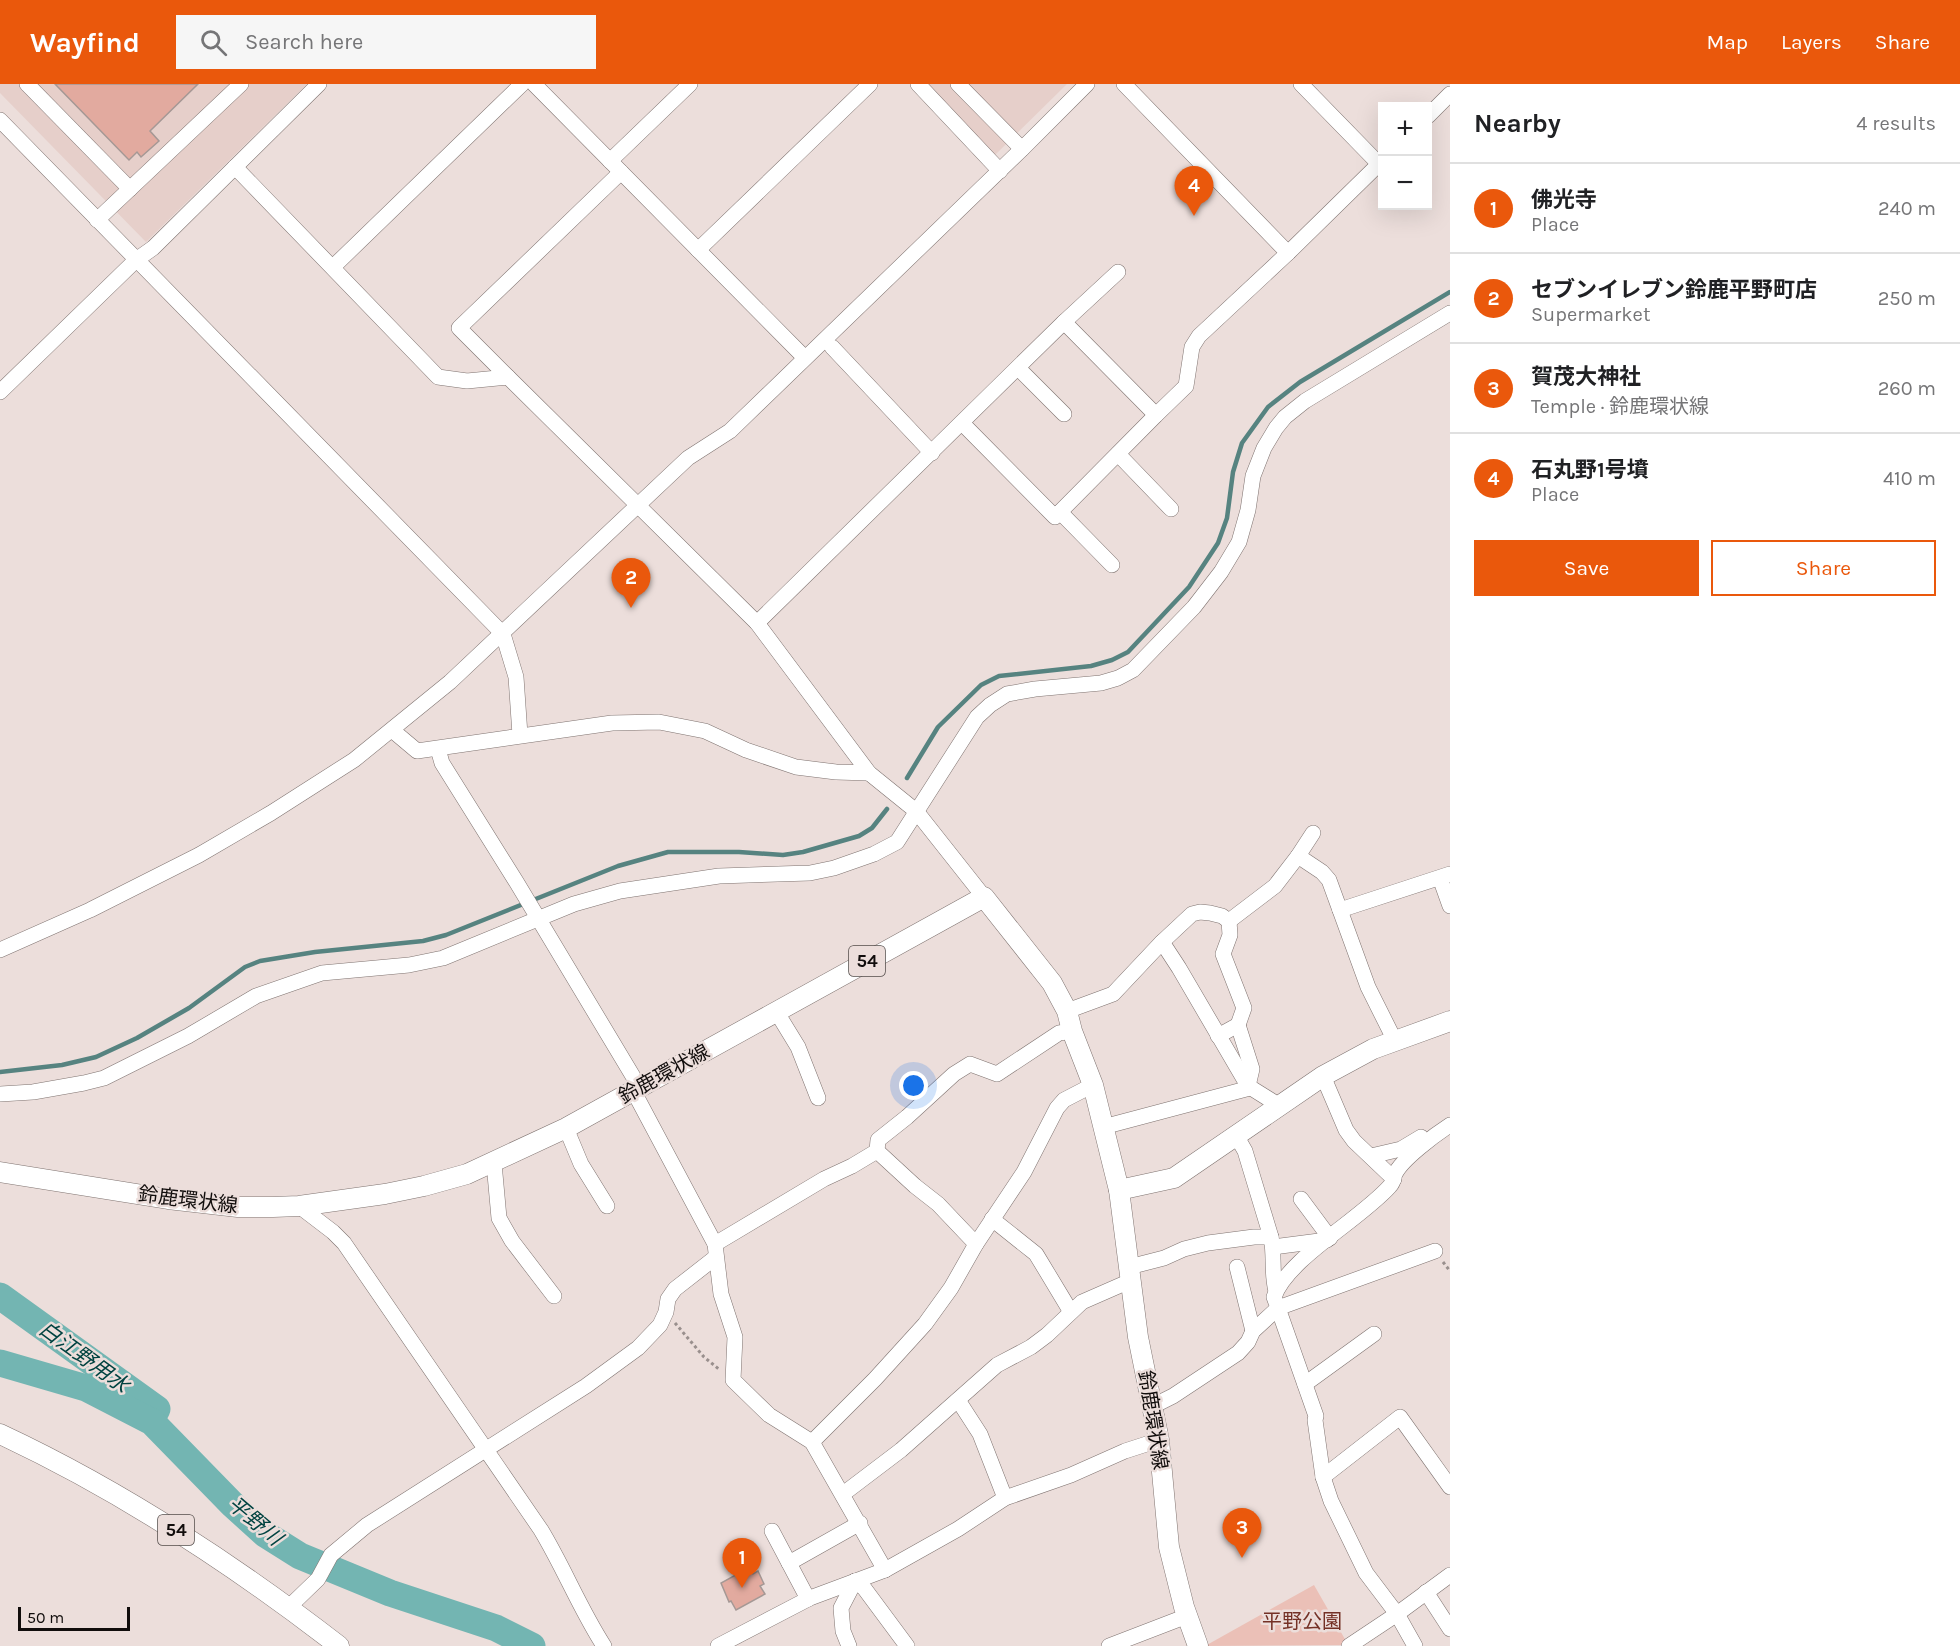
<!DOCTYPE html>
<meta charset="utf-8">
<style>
:root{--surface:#fff;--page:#f6f6f6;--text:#202124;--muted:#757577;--line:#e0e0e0;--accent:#ea580c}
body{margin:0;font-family:Karla,"Noto Sans JP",sans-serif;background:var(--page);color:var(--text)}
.controls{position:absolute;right:18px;top:18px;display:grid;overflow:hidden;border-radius:0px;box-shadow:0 6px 24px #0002}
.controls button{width:54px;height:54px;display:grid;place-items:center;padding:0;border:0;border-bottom:2px solid var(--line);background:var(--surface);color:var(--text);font:30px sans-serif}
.scale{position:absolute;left:18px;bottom:15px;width:112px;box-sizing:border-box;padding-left:6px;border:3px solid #110d0c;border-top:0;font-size:16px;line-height:21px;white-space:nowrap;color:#110d0c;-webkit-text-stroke:4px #ecdedb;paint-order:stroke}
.you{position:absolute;left:914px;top:1002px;width:21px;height:21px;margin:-15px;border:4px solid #fff;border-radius:50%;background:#1a73e8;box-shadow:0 0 0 9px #1a73e833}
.badge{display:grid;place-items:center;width:39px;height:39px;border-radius:50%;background:var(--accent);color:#fff;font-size:20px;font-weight:700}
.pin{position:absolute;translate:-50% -50px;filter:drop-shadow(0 2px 3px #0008)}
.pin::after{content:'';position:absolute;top:32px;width:21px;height:18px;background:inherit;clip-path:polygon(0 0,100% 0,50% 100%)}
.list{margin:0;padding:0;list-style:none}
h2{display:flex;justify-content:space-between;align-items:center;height:78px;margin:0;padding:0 24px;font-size:26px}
h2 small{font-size:20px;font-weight:400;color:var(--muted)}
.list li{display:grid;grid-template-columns:39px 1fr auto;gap:18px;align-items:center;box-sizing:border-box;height:90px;padding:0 24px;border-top:2px solid var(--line)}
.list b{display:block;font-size:22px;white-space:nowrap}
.list p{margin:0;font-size:20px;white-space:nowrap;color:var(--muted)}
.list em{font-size:20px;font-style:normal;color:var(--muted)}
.actions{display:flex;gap:12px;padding:18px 24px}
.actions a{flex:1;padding:14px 0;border:2px solid var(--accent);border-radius:0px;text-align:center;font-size:21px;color:var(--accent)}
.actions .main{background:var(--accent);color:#fff}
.icon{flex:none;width:33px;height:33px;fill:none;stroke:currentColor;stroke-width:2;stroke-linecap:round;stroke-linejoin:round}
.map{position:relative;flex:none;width:1450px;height:1562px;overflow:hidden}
header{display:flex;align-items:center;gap:36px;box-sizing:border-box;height:84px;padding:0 30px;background:var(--accent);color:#fff}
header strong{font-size:28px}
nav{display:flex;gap:33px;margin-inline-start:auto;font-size:21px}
.search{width:420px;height:54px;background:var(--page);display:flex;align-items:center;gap:15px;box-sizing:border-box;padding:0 21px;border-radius:0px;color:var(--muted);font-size:22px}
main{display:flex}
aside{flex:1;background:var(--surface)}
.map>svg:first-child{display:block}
.built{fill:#e6cfca}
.green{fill:#ebc0b7}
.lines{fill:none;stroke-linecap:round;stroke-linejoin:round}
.stream{stroke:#568380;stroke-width:4.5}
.river{stroke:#73b5b2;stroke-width:27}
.building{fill:#e2aa9f;stroke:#a59895;stroke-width:1.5}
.minor-casing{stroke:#7f7370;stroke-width:16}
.major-casing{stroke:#7f7370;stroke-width:21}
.path{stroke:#998f8d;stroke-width:3;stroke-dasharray:3 3;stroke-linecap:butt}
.minor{stroke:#fff;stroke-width:15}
.major{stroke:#fff;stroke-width:20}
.labels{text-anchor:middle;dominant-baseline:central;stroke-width:5;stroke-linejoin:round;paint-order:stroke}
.shield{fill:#ecdedb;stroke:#534c4a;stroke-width:1.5}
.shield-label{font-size:18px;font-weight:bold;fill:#110d0c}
.street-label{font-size:20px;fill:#110d0c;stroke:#ecdedb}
.park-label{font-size:20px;fill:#743126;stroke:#ecdedb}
.water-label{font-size:21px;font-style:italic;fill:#014341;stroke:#ecdedb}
</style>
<header>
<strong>Wayfind</strong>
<div class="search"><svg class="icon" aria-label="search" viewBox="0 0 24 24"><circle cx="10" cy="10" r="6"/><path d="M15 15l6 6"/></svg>Search here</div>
<nav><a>Map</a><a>Layers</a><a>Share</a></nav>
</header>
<main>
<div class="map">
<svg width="1450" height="1562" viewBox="0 0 1450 1562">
<rect width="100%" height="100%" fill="#ecdedb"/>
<g class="built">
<polygon points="0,0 307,0 146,158 0,9"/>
<polygon points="926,0 1067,0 995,71"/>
</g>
<polygon class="green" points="1314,1501 1346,1557 1345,1561 1205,1562"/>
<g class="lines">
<g class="stream">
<polyline points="907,694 938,643 981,601 999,592 1091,582 1112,576 1128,568 1189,503 1218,459 1227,434 1233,388 1242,359 1268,323 1300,298 1450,208"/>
<polyline points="0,988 62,981 96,973 137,954 189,924 245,883 260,877 315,868 423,857 446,851 618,782 668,768 739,768 783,771 803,768 859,752 872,744 887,725"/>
</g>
<g class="river">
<polyline points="0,1212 157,1325 155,1329"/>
<polyline points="0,1279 86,1304 152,1338 233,1421 265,1450 300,1472 390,1509 496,1544 532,1562"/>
</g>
</g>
<g class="building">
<polygon points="55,0 198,0 150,47 159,57 141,73 137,68 129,76"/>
<polygon points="750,1483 753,1490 758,1487 764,1500 760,1502 765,1510 736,1526 731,1517 729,1518 721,1499"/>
</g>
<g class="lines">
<defs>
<g id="minor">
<polyline points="27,0 130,105"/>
<polyline points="534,0 805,274"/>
<polyline points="918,0 1000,87"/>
<polyline points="958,0 1022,65"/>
<polyline points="1124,0 1288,169"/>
<polyline points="1301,0 1379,80"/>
<polyline points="1428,32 1450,10"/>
<polyline points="0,36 503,550 516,593 520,651"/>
<polyline points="610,77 690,0"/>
<polyline points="235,83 438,293 467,297 508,293 757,539 869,689 916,727 984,813"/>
<polyline points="97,136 241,0"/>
<polyline points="698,166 870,0"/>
<polyline points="333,183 522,0"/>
<polyline points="1064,238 1118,188"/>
<polyline points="832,263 932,369"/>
<polyline points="1018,284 1064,330"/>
<polyline points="508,293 459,244 621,88"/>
<polyline points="0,308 136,176 153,164 319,0"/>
<polyline points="962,339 1055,433 1156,331"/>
<polyline points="1118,370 1171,425"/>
<polyline points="1060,428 1112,481"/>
<polyline points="757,539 1064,238 1156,331 1186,302 1192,263 1199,252 1288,169 1382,77"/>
<polyline points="392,646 417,667 612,639 659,638 705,647 746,666 796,683 836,688 869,689"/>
<polyline points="438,665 442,679 517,799 640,1004"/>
<polyline points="1298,772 1313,749"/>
<polyline points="1440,794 1450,822"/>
<polyline points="1340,826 1450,790"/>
<polyline points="1162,858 1179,884 1248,1002 1280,1022"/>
<polyline points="0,866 90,826 199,771 271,729 354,676 450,598 688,374 730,347 1022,65 1087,0"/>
<polyline points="776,927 798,963 818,1014"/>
<polyline points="1067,927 1113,910 1162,858 1192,830 1200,828 1210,829 1222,832 1229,837 1275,802 1298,772 1322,788 1329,796 1368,903 1395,957"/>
<polyline points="1238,941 1252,985 1248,1002"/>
<polyline points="1218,952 1238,941 1244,924 1223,870 1230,851 1229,837"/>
<polyline points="1323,992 1346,1046 1354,1057 1394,1095"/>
<polyline points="634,1008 715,1160 721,1210 735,1253 733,1296 769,1331 812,1358 885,1486"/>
<polyline points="0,1010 33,1008 84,999 104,994 188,952 256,912 322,889 409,881 443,874 574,820 620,807 719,792 810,789 834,784 874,770 897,758 977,633 990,621 1007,610 1035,605 1101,599 1118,594 1133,586 1194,523 1221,488 1239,458 1248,426 1253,392 1264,364 1276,344 1285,333 1305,317 1450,229"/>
<polyline points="1103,1043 1250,1004"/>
<polyline points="566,1044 581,1080 607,1122"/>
<path d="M 1237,1053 L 1245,1067 L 1271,1153 C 1275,1171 1271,1189 1276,1207"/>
<polyline points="877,1067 878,1056 907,1033 954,990 970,980 997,990 1059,949 1072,947"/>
<polyline points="877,1067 915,1102 938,1120 976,1160"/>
<polyline points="1371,1072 1401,1065 1421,1053"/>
<polyline points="494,1079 499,1134 512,1157 554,1212"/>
<polyline points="1301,1115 1330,1154"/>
<path d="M 299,1122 L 333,1148 L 344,1159 L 541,1446 C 564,1484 580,1525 604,1562"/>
<polyline points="992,1135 1036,1170 1071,1228"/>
<polyline points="715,1160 824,1095 852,1082 877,1067"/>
<polyline points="1273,1163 1327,1156"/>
<polyline points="1129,1183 1164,1174 1184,1165 1208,1159 1254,1153 1271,1153"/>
<polyline points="1237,1183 1253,1247"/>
<polyline points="1305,1300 1374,1250"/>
<polyline points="958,1316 980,1350 1005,1414"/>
<path d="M 1153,1322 L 1173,1312 L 1238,1269 L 1248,1258 L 1253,1247 L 1278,1224 L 1274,1213 C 1287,1175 1361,1135 1390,1102 C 1394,1098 1393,1094 1395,1090 C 1402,1075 1436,1050 1450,1041"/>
<polyline points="812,1358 875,1295 925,1240 951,1204 976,1160 1024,1088 1057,1024 1064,1016 1093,1001"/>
<polyline points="1323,1393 1400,1333 1450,1403"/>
<polyline points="843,1410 901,1366 997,1281 1031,1263 1047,1251 1082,1218 1130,1197"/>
<polyline points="772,1447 808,1515"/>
<polyline points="789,1479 860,1439"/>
<polyline points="855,1497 864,1504 907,1562"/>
<polyline points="1426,1508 1450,1545"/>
<polyline points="289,1523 318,1495 331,1471 367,1441 586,1302 638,1264 660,1241 666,1228 668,1215 675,1205 716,1173"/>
<polyline points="718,1562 810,1514 885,1486 958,1445 1005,1414 1071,1391 1125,1367 1159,1356"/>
<polyline points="849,1562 843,1547 841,1524 855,1497"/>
<polyline points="1109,1562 1187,1532"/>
<polyline points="1349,1562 1397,1530 1450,1491"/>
<polyline points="1415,1562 1397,1530 1366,1489 1331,1417 1323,1393 1315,1336 1316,1332 1278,1224 1435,1167"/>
</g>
<g id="major">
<polyline points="0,1088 168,1115 238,1123 273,1123 299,1122 385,1110 424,1102 467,1090 566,1044 984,813 1052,899 1067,927 1072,947 1093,1001 1119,1106 1138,1253 1159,1356 1169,1463 1184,1523 1198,1562"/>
<polyline points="1119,1106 1174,1094 1323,992 1373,965 1450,937"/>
<path d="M 0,1350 C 122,1407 233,1480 339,1562"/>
</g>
</defs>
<use href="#minor" class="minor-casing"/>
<use href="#major" class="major-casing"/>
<g class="path">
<polyline points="1443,1178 1450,1187"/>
<polyline points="675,1239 704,1273 720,1286"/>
</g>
<use href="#minor" class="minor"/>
<use href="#major" class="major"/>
</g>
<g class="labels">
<g class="shield">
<rect x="849" y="862" width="36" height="30" rx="4.5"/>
<rect x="158" y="1431" width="36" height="30" rx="4.5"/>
</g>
<g class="shield-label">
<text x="867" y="877">54</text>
<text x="176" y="1446">54</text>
</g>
<g class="street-label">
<text transform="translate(664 990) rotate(-29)">鈴鹿環状線</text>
<text transform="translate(188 1116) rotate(7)">鈴鹿環状線</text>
<text transform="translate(1153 1336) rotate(81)">鈴鹿環状線</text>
</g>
<g class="park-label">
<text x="1302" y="1537">平野公園</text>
</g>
<g class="water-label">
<text transform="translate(84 1273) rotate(36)">白江野用水</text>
<text transform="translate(255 1437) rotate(40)">平野川</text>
</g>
</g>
</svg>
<div class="controls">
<button>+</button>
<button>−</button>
</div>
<div class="scale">50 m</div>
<div class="you"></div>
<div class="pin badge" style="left:742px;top:1504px">1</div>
<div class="pin badge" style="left:631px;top:524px">2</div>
<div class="pin badge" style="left:1242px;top:1474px">3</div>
<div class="pin badge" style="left:1194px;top:132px">4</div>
</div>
<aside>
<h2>Nearby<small>4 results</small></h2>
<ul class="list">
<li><span class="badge">1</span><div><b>佛光寺</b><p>Place</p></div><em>240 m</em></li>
<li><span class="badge">2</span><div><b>セブンイレブン鈴鹿平野町店</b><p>Supermarket</p></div><em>250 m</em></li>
<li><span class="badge">3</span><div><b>賀茂大神社</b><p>Temple · 鈴鹿環状線</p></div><em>260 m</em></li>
<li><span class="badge">4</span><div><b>石丸野1号墳</b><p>Place</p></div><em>410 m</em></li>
</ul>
<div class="actions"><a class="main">Save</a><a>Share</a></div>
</aside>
</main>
